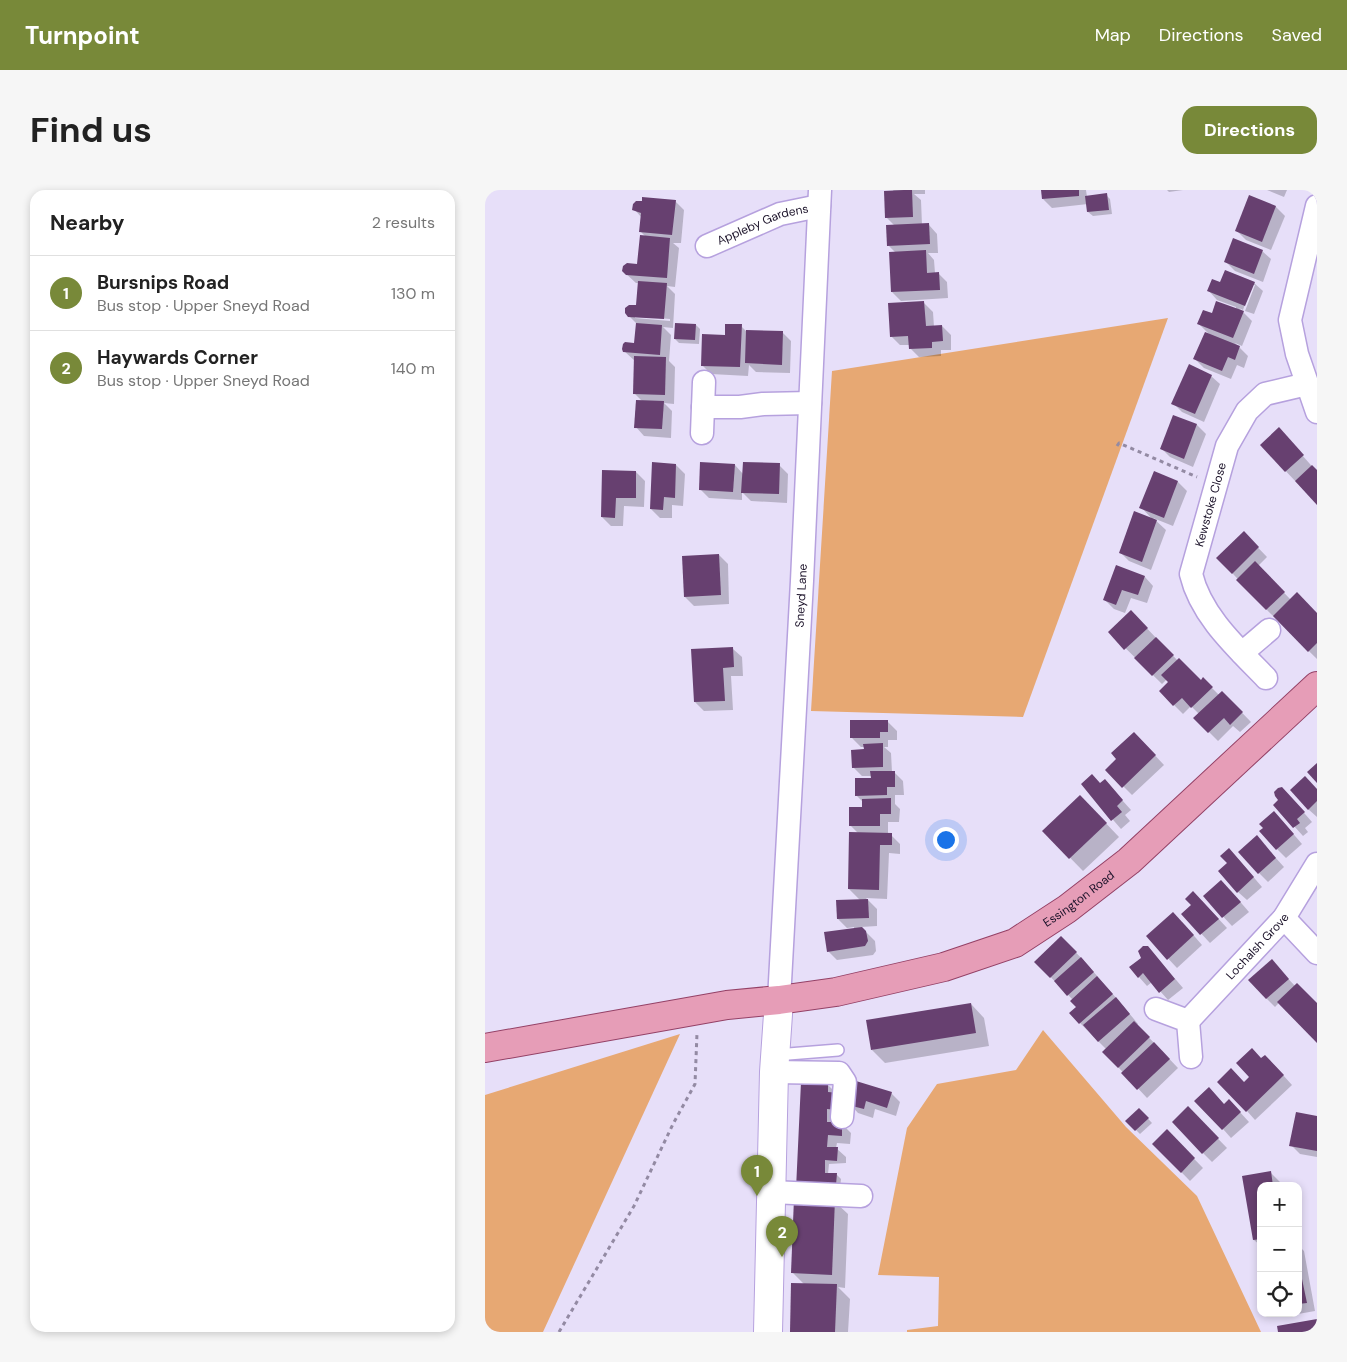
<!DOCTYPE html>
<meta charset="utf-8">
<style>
:root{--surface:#fff;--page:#f6f6f6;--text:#222;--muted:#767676;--line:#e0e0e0;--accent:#788939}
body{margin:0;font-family:"DM Sans",sans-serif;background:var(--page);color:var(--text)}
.controls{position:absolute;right:15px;bottom:15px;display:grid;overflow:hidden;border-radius:10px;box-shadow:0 2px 8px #0003}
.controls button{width:45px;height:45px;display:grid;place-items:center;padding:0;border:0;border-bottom:1px solid var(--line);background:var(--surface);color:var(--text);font:25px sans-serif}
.you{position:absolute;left:460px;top:649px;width:18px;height:18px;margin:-12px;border:4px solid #fff;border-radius:50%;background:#1a73e8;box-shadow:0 0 0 8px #1a73e833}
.badge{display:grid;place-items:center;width:32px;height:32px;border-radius:50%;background:var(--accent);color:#fff;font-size:16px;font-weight:700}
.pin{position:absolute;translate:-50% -41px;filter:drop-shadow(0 1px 2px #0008)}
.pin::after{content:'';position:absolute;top:26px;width:18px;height:15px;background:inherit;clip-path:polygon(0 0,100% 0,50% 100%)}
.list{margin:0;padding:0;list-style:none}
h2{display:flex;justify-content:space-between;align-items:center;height:65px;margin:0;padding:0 20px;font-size:21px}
h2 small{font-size:16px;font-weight:400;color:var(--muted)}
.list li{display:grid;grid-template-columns:32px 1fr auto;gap:15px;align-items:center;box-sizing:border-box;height:75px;padding:0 20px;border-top:1px solid var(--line)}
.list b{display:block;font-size:19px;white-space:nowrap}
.list p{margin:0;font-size:16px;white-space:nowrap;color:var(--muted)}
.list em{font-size:16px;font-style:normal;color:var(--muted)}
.icon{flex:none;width:28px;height:28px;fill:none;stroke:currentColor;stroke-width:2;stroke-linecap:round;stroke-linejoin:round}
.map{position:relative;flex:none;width:832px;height:1142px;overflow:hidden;border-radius:15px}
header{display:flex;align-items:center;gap:30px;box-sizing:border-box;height:70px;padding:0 25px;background:var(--accent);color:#fff}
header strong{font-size:24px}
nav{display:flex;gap:28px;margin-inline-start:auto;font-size:18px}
.intro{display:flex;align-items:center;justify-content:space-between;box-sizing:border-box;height:120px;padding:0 30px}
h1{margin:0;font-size:35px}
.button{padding:12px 22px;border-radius:15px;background:var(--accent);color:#fff;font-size:18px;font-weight:700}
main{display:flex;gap:30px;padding:0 30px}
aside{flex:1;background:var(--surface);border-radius:15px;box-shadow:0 2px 8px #0003}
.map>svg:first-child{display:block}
.green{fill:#e7a873}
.shadow{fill:#0003;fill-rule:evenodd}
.building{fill:#674070}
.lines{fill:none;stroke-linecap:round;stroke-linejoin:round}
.lane-casing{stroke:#b6a1de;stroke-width:14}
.street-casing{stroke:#b6a1de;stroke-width:25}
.secondary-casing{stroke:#b6a1de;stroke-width:30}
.primary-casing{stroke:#944166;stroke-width:30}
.path{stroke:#938aa3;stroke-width:3;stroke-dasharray:4 4;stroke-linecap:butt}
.lane{stroke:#fff;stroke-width:11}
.street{stroke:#fff;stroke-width:22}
.secondary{stroke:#fff;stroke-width:28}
.primary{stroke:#e69db7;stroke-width:28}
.labels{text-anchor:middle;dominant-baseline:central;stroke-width:5;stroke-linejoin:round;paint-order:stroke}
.street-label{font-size:12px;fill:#1b1229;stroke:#fff}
</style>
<header>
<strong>Turnpoint</strong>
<nav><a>Map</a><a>Directions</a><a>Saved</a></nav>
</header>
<div class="intro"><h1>Find us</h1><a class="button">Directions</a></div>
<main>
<aside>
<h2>Nearby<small>2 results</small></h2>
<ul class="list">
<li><span class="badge">1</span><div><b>Bursnips Road</b><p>Bus stop · Upper Sneyd Road</p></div><em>130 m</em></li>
<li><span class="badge">2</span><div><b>Haywards Corner</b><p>Bus stop · Upper Sneyd Road</p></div><em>140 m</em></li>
</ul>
</aside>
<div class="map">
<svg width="832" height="1142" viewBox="0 0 832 1142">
<rect width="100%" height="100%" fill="#e7dff9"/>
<g class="green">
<polygon points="683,128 538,527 326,521 347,181"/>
<polygon points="558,840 641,937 712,1006 776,1142 422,1142 422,1140 453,1136 454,1087 393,1085 422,938 452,894 531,880"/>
<polygon points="195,844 58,1142 0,1142 0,905"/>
</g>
<g class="shadow">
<polygon points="408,0 440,0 440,4 429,4 436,10 437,35 444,35 452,44 453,63 443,63 449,70 450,83 453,83 462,92 463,108 416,111 407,102 410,62 404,56 410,36 401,27 409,2"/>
<polygon points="568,0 601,0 602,7 621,5 625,9 627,24 608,26 603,22 603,14 567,18 558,9"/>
<polygon points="682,0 698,0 684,2"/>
<polygon points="782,0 802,0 799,7"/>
<polygon points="765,7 791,17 800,26 786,60 761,50 752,41"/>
<path d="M 190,11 L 199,20 L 196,53 L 188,53 L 194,58 L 190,97 L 182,96 L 190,104 L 188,138 L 178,137 L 186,145 L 184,171 L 190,177 L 189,214 L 179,213 L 187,221 L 186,248 L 159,246 L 151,237 L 157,211 L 149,203 L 150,171 L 139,161 L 151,154 L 152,134 L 144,126 L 152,117 L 154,93 L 151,93 L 138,81 L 153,75 L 161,47 L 156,42 L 157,28 L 149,19 ZM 150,126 L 185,129 L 185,131 L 150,128 Z"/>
<polygon points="777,61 786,69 778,92 750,81 741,72"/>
<polygon points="769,93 778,101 769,124 760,121 770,95 767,95 758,120 754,118 767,131 757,156 750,153 763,166 759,178 752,175 746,189 719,178 710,169 726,146 714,134 727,124 751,119 751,117 732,110 724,101 736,94"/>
<polygon points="439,113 448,122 449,137 457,136 466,145 466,160 456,160 456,166 434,167 425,158 425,155 415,155 406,146"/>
<polygon points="211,135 215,139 214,154 194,153 190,149"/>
<polygon points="256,136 261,141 297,142 306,151 305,183 271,182 264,175 263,186 226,184 217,175 241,147"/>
<polygon points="726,186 735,194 719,232 697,222 688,213"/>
<polygon points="689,226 712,235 721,244 708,277 685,267 676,258"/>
<polygon points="802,248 832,282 832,314 776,255"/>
<polygon points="191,275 200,284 198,316 187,315 187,328 175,328 166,319"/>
<polygon points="250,275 258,284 294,275 303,284 302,313 266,311 257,302 257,310 224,308 215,299"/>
<polygon points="118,281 151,282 160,291 159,317 139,316 138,336 126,336 117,327"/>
<polygon points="669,283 693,292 702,301 688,336 668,328 681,340 666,380 644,371 635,362 668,330 656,317"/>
<polygon points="759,343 782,367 773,376 806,410 832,424 832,469 782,420 733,368"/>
<polygon points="234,365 243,374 244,414 209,416 200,407"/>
<polygon points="660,387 668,396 662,413 646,408 640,423 629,419 620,410"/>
<polygon points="655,431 693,471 716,491 718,489 734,505 737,502 766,532 755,542 748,536 733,551 710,528 714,524 706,516 698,524 675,501 685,492 682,489 677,494 624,442"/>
<polygon points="248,459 257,467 258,486 246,486 248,520 219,521 210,512"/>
<polygon points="403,532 412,541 412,550 403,550 403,557 399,557 406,563 407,582 409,582 418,591 419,605 410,605 410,614 415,619 414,632 403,632 403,644 406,645 415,654 415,664 404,663 402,709 381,708 392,719 392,736 376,737 390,751 391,761 388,765 352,770 343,761 369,739 369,737 362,738 353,729 375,710 364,699 374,644 365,635 378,618 378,612 371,605 387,589 387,586 377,586 368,577 380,561 380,557 376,557 367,548"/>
<polygon points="649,543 679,575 647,605 622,580 633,569"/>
<polygon points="597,594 616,594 628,600 646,620 640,625 645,631 636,639"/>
<polygon points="832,600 832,627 823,619"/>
<polygon points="595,606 634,647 598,681 559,641"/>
<polygon points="806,608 827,632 820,638 823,642 818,646 790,615"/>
<polygon points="798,632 817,654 801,668 792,659"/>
<polygon points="780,656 799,677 783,692 774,683"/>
<polygon points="753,669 777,697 762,710 753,702"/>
<polygon points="745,700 764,722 747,736 719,706"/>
<polygon points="717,711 742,738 725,753 698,724 708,715"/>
<polygon points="697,732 717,755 692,778 663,747"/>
<polygon points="576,747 600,772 639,817 653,834 652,835 693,878 662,908 619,862 621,859 595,833 593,817 588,810 551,772"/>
<polygon points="663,757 698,798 683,810 667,792 662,796 654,787 658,768"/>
<polygon points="795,780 810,796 790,817 781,808"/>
<polygon points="486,814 499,828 504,856 400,873 387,860"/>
<polygon points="776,870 789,875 807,895 770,930 762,921 759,893 766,887"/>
<polygon points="343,895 352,904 357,934 366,943 365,954 352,953 351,958 361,967 361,973 344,974 343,984 352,985 356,989 355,998 316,1002"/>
<polygon points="406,903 415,912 411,926 390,919 388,928 373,923 365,914"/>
<polygon points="740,915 753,920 764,932 746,948 738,939"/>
<polygon points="654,919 667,933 655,944 642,931"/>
<polygon points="712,927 742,958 727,972 718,963"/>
<polygon points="832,928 832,967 815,964 806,955"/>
<polygon points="682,941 718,978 705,991 669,954"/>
<polygon points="786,983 795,992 795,996 776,996 776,1056 769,1050 759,987"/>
<polygon points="349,1011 363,1024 360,1098 353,1097 365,1109 363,1142 306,1142 319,1094 308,1083"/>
<polygon points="813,1055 819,1061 830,1121 802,1126 799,1123 813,1123"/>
</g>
<g class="building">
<polygon points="419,0 427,0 428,27 400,28 399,1"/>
<polygon points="556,0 594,0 594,6 557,9"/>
<polygon points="622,3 624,20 602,22 600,6"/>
<polygon points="764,5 791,16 777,52 750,41"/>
<polygon points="157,7 191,10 187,45 154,42 156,23 147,20 148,14 151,11 157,11"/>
<polygon points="444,33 445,54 402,56 401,35"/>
<polygon points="155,45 185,48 182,88 141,85 137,81 138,76 142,73 152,74"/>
<polygon points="748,48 778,60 769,84 739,72"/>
<polygon points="441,60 442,83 454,82 455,100 406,102 404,62"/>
<polygon points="740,80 770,92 760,116 722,101 727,89 735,92"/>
<polygon points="153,91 182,93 179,129 143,127 140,123 140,118 144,115 151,115"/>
<polygon points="439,111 441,136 457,135 458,151 447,152 447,158 424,159 423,146 405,147 403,113"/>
<polygon points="731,111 759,121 748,148 712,134 718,120 727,123"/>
<polygon points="151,133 177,135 175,165 138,162 137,159 138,154 140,152 149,153"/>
<polygon points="190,133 211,134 210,150 189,149"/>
<polygon points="240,134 257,134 255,177 216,176 217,144 240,145"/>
<polygon points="261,140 298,141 297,175 260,173"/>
<polygon points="720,142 755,156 750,170 743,167 737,181 708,169"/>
<polygon points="149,166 181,167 180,205 148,204"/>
<polygon points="704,174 727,185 710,224 686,214"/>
<polygon points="151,210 179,211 177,239 149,238"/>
<polygon points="688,225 712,234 699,269 675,259"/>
<polygon points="794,237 819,265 800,282 775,255"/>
<polygon points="167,272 191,274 190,308 179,307 178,320 165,319"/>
<polygon points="215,272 250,274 248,302 214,300"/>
<polygon points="258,272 295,273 294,304 256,303"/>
<polygon points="827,275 832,280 832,315 810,291"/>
<polygon points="117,280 151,281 151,308 131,308 130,328 116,327"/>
<polygon points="669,281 693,291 679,328 654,318"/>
<polygon points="649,321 672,330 657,372 634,363"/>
<polygon points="759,341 774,357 747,384 731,368"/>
<polygon points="234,364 236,405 199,407 197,366"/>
<polygon points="770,371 800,402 781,420 751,390"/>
<polygon points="631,375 660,386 653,405 637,400 631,415 618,410"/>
<polygon points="812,402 832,423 832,453 823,462 788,426"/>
<polygon points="646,420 663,438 639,460 623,442"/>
<polygon points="671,447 689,465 667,486 649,468"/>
<polygon points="248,457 249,477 238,478 240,511 209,512 206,459"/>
<polygon points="694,468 716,490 718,487 728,497 706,518 697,508 688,516 674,501 683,492 676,485"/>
<polygon points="737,501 758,522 745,535 739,528 723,543 708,528"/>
<polygon points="365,530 403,530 403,542 395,542 395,548 365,548"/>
<polygon points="649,542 671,565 637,598 620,580 631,569 626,563"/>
<polygon points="398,553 398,577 367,578 366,560 379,559 378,554"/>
<polygon points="832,573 832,593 822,582"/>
<polygon points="385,581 410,581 410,597 402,597 402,605 370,606 370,588 386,588"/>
<polygon points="607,584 615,593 620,589 638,610 632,616 637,622 626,631 596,594"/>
<polygon points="820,586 832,599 832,611 823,620 805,600"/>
<polygon points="797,597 820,622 812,629 815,633 808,638 788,615 793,610 790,606 789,602 793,598"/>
<polygon points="595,605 622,633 584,669 557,641"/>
<polygon points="406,608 406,624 395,624 395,636 364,636 364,617 377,617 377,609"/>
<polygon points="789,621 809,644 791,660 774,641 778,638 774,634"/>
<polygon points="364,642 407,643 407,655 395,655 394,700 363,699"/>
<polygon points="772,645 791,668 773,684 753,662"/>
<polygon points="744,658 769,687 752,703 733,681 742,673 735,666"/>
<polygon points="736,690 756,712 737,728 718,706"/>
<polygon points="708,701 734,729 715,745 696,724 706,715 700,709"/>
<polygon points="383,709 384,728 352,729 351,710"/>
<polygon points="688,722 709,745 682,770 661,746"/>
<polygon points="377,737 381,741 383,751 380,756 342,762 339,742"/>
<polygon points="576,746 592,762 565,788 549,772"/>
<polygon points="658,756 663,756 690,789 674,803 658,783 653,788 644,777 656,768 653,761"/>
<polygon points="596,767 609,782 582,806 569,791"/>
<polygon points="787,769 804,789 781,809 763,790"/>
<polygon points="612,786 628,804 594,834 584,823 591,817 585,811"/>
<polygon points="812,793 832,813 832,853 792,812"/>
<polygon points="631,807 645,824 613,852 598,835"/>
<polygon points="486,813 491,843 386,860 381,830"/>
<polygon points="649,831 665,847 633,878 617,862"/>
<polygon points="669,852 685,869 652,900 636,883"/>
<polygon points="767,858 776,868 780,865 799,885 761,922 732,892 746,878 759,892 764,887 751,873"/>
<polygon points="371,891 407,902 402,918 381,911 379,919 363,915"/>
<polygon points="316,892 343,894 343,902 354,903 353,920 342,919 342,932 357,932 357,946 343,945 342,957 353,957 352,971 340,970 340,983 352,983 351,995 311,999"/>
<polygon points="724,897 739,914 744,909 756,922 737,940 709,911"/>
<polygon points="703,916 734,948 717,964 687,932"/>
<polygon points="654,918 664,928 650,941 640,931"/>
<polygon points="811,922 832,926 832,961 804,956"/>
<polygon points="682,939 710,968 696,983 667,954"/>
<polygon points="786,981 788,996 776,996 776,1049 768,1050 757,986"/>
<polygon points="309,1008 350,1009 347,1085 306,1083"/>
<polygon points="813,1070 822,1113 813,1114"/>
<polygon points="306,1093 352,1094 350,1142 305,1142"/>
<polygon points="832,1129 832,1142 793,1142 792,1136"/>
</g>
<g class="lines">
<defs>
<polyline id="lane" points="291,865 353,860"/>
<g id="street">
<polyline points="832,16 805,130 812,164 832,222"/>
<path id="s1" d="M 222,56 L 295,24 L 334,16"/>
<polyline points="218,217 255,217 278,214 325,213"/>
<polyline points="217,243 219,192"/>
<polyline points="757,463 784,440"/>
<path id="s2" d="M 781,488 C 752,458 716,426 706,384 L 742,256 L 762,221 L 780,204 L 822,194"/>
<polyline points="799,728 832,763"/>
<path id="s3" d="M 294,810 L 317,391 L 335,0"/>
<polyline points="671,819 703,831 706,867"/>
<path id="s4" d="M 703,831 L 799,728 L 832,674"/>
<polyline points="289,882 354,883 360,892 357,927"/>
<polyline points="286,1002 376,1006"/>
</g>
<polyline id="secondary" points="283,1142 289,882 294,810"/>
<g id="primary">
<path id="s5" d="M 0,858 L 242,815 L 294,810 L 351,802 L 459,777 L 530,753 L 582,719 L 644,671 L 832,496"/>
</g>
</defs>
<use href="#lane" class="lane-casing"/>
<use href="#street" class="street-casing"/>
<use href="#secondary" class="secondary-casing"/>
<use href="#primary" class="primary-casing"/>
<g class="path">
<polyline points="632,256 634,253 712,287"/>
<polyline points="74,1142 149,1016 188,934 210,894 212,843"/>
</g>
<use href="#lane" class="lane"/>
<use href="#street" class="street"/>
<use href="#secondary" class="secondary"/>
<use href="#primary" class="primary"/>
</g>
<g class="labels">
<g class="street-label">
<text stroke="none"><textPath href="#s1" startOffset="60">Appleby Gardens</textPath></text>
<text stroke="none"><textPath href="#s2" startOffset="202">Kewstoke Close</textPath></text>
<text stroke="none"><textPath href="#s3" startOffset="405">Sneyd Lane</textPath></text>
<text stroke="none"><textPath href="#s5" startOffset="619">Essington Road</textPath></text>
<text stroke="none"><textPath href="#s4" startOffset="102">Lochalsh Grove</textPath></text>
</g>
</g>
</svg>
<div class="controls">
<button>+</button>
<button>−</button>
<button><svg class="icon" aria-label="locate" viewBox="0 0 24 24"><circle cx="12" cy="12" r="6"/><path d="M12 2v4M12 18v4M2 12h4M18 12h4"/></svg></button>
</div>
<div class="you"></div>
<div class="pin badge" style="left:272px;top:1006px">1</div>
<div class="pin badge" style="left:297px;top:1067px">2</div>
</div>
</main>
